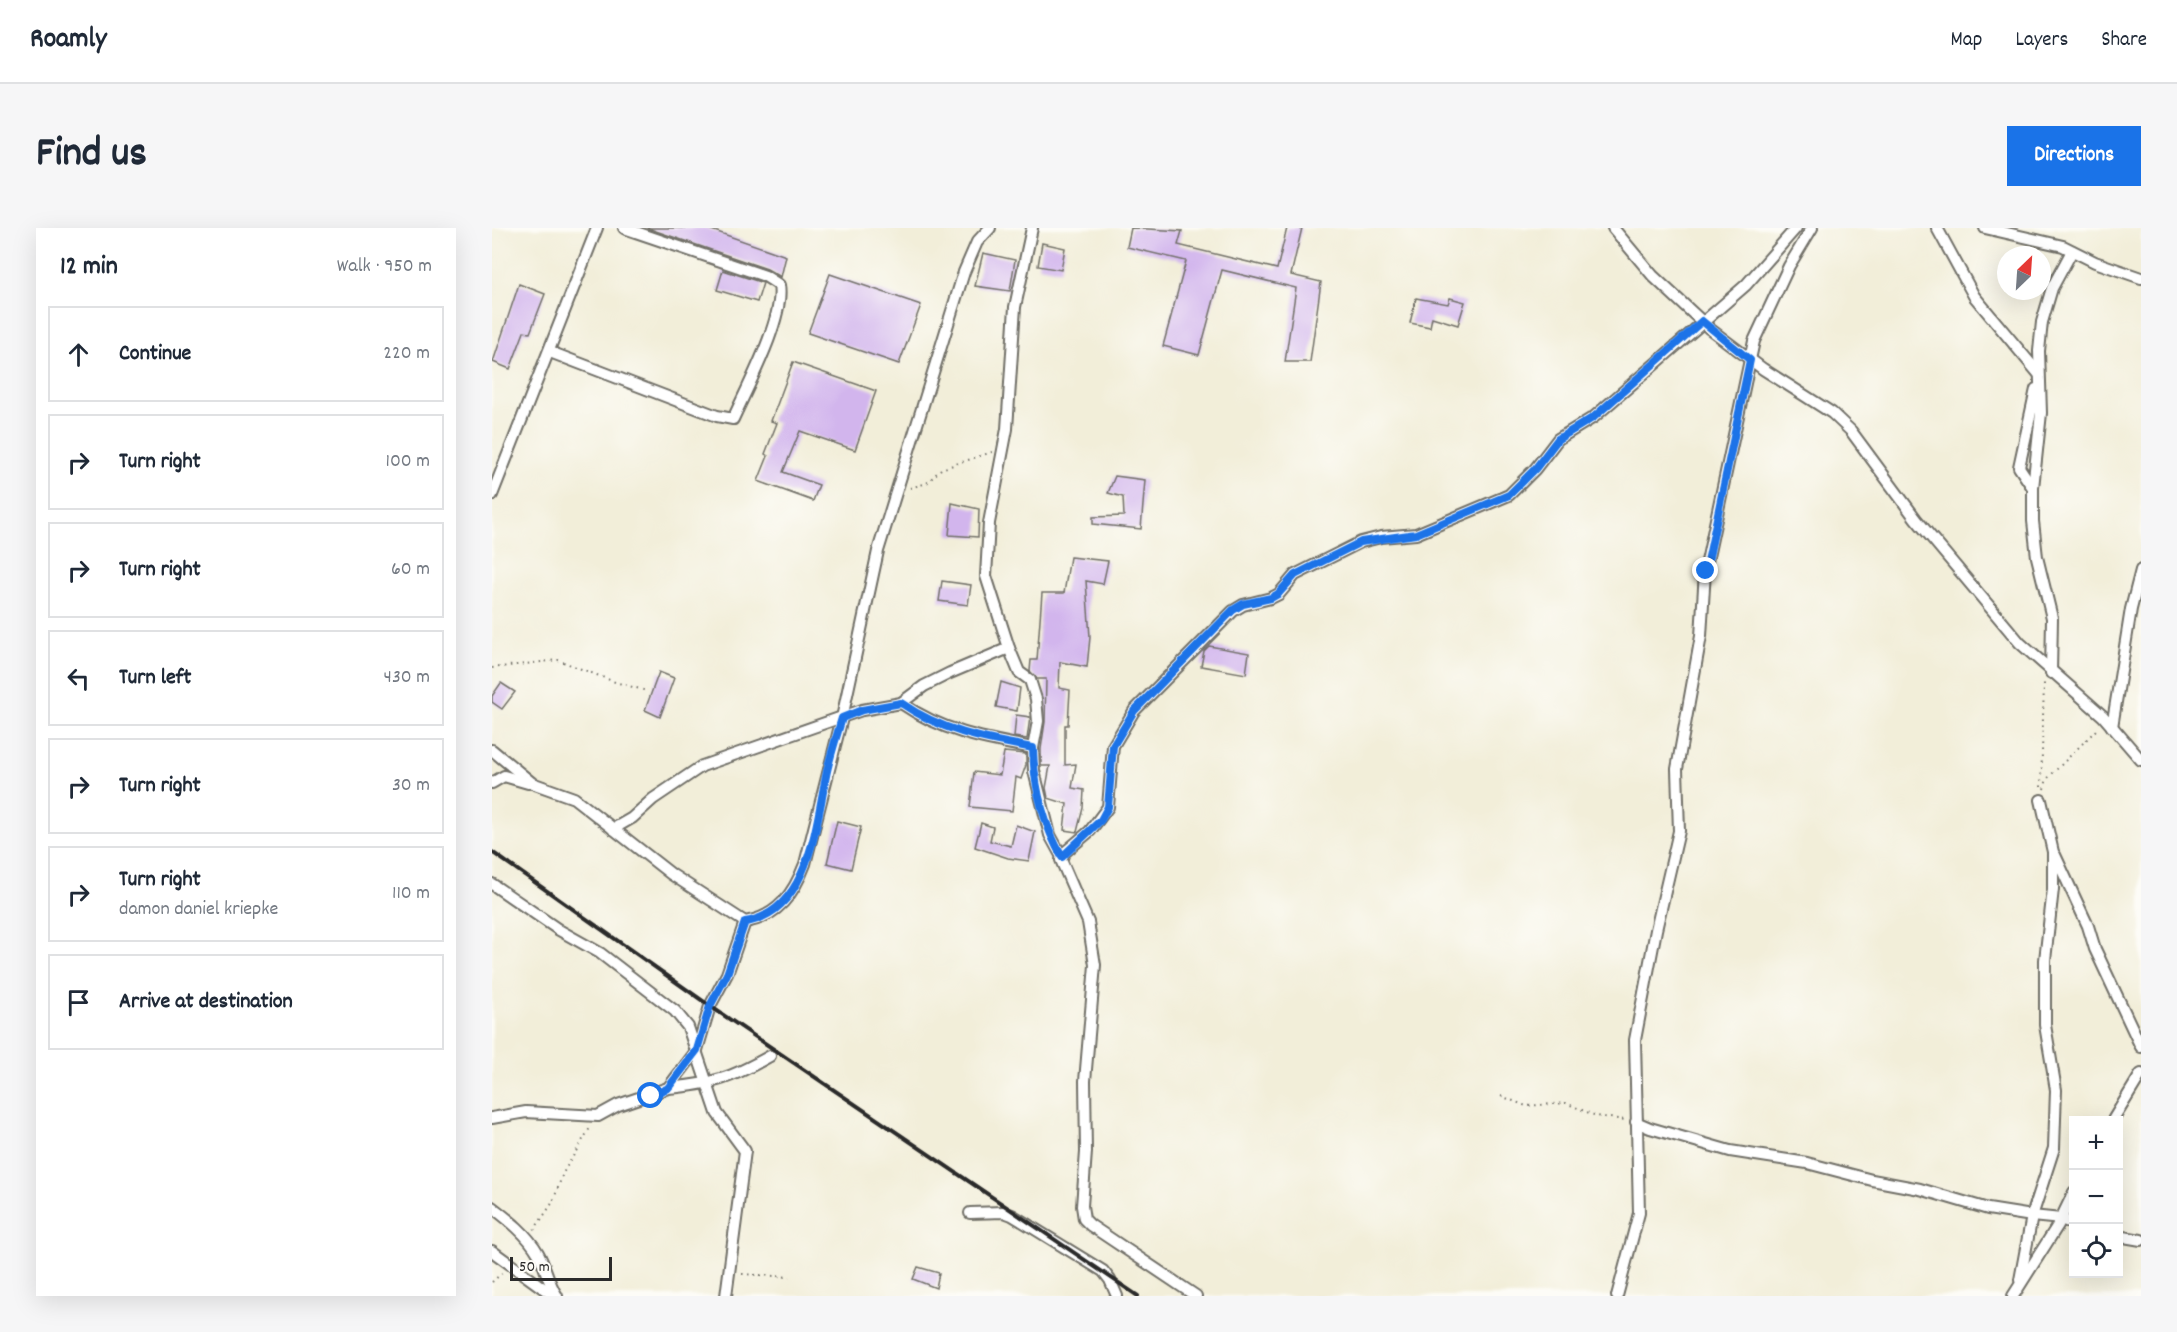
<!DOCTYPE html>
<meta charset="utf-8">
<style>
:root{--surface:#fff;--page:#f6f6f7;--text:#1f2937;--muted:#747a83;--line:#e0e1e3;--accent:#1a73e8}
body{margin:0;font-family:Dekko,sans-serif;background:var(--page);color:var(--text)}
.controls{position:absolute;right:18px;bottom:18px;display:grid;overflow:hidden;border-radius:0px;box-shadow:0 6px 24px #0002}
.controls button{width:54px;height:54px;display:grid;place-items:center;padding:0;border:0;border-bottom:2px solid var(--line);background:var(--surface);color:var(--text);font:30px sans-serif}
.compass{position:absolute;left:1505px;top:18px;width:54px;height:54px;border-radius:50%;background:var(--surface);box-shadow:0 6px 24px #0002;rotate:25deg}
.scale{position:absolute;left:18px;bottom:15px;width:102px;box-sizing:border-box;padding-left:6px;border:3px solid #2b2b2b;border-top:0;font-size:16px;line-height:21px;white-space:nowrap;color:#2b2b2b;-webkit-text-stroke:4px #fdfcf7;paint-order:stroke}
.stop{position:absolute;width:18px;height:18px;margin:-14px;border:4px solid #1a73e8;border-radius:50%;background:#fff}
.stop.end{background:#1a73e8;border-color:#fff;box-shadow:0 2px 6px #0008}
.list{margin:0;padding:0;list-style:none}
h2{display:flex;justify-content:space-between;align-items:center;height:78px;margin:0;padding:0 24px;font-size:26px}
h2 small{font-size:20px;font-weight:400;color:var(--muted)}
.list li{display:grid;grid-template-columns:39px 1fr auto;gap:18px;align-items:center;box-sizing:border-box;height:96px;margin:0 12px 12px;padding:0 12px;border:2px solid var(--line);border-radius:0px}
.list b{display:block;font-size:22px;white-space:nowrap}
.list p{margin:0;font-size:20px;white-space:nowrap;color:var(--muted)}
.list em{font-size:20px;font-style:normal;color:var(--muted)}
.icon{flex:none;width:33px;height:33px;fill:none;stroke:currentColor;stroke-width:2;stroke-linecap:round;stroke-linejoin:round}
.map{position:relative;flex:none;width:1649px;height:1068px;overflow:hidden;border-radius:0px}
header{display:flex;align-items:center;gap:36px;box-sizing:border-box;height:84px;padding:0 30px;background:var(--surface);border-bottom:2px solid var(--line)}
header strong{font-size:28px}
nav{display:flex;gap:33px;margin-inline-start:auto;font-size:21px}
.intro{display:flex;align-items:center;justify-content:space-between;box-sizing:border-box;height:144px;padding:0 36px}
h1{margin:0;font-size:42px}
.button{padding:15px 27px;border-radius:0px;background:var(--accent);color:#fff;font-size:21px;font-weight:700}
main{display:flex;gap:36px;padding:0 36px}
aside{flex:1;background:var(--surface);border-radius:0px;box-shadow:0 6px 24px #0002}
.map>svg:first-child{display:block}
.building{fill:#d2b5ed}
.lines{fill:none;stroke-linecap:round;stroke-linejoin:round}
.minor-casing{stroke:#716f68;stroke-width:14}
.path{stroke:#716f68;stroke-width:2;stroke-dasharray:1.5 4.5;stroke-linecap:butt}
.minor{stroke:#fff;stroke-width:10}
.rail{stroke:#2b2b2b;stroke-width:4}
.route{stroke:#1a73e8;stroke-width:8}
</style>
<header>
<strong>Roamly</strong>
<nav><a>Map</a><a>Layers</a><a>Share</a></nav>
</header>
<div class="intro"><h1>Find us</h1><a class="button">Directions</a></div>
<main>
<aside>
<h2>12 min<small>Walk · 950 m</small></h2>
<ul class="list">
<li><svg class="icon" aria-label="ahead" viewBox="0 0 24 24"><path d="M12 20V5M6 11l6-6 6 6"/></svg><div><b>Continue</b></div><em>220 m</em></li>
<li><svg class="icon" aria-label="right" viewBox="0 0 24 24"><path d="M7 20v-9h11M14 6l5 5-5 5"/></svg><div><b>Turn right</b></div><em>100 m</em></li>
<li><svg class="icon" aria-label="right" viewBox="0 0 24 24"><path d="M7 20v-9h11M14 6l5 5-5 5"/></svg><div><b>Turn right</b></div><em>60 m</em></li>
<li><svg class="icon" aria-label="left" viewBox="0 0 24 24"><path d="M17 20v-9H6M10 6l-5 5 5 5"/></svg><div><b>Turn left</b></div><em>430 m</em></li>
<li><svg class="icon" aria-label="right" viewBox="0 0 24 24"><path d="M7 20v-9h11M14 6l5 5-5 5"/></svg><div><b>Turn right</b></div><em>30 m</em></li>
<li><svg class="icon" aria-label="right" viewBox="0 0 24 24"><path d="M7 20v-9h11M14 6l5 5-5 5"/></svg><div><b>Turn right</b><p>damon daniel kriepke</p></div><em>110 m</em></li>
<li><svg class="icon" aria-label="arrive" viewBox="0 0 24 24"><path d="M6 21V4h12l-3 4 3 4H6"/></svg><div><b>Arrive at destination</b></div></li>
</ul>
</aside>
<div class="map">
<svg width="1649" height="1068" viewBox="0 0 1649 1068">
<rect width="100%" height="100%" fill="#fdfcf7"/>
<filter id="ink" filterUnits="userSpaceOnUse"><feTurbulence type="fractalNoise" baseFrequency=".0167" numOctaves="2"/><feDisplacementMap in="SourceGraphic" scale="12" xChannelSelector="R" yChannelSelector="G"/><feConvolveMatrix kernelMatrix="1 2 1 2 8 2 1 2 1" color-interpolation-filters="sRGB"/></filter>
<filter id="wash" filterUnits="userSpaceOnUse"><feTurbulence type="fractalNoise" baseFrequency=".008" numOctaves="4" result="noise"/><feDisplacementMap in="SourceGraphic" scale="24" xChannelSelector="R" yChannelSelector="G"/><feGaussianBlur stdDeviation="1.35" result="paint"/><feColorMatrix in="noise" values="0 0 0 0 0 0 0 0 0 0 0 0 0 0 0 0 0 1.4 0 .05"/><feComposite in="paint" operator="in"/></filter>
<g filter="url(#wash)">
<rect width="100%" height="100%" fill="#f2eed9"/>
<g id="blocks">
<g class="building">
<polygon points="155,0 214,0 294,28 289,49 275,41"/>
<polygon points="639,0 690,3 686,17 785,41 795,0 810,0 799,47 829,54 818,134 793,134 804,60 730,42 707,127 671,118 694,33 635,19"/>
<polygon points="550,15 573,20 569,42 546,38"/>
<polygon points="491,25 523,32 518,63 483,58"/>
<polygon points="231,42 271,55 265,74 225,62"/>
<polygon points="338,46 429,77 407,136 316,105"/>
<polygon points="27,56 53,66 38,105 32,104 18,141 1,134"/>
<polygon points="924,70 956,76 958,70 973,74 966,97 940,89 938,99 918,95"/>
<polygon points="301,134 384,163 363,222 308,203 291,244 327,257 321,273 266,253 276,228 273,226 285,195 279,193"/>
<polygon points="623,248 653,252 649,301 601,296 601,289 632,288 631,269 616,265"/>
<polygon points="460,275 487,281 486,309 457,307"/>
<polygon points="578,329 616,333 611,356 594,353 598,409 595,439 568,434 567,460 578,462 576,497 573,497 573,537 584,536 580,560 592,562 591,580 585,604 572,602 575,576 556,570 554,560 558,538 549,538 549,521 553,494 554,451 545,451 538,443 539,432 545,432 550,365 572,365"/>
<polygon points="450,353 479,357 476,377 447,373"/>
<polygon points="717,418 757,425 754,446 709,438 712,423"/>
<polygon points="167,444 182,450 168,489 153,482"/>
<polygon points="509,454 528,460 525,483 504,479"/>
<polygon points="9,455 23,464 10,481 0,474 0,468"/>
<polygon points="524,487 538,489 535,511 522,509"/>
<polygon points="512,524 534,526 534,537 529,551 524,549 520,583 478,579 482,544 508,547"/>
<polygon points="345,593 369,599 359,641 335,635"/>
<polygon points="489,595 501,599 498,613 519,618 524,597 543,604 537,633 516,630 483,619"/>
<polygon points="426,1039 447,1045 444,1060 421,1051"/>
</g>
</g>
</g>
<g filter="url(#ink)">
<use href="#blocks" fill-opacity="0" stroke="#716f68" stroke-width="1.5"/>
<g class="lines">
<defs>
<g id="minor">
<polyline points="540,0 523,79 515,201 497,295 494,348 517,420 527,444 538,452 544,471 546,493 541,520 542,543 558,607 570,629"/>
<polyline points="1121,0 1161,48 1218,101 1271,141 1340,185 1359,203 1424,291 1528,415 1611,488 1649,532"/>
<polyline points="1445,0 1482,68 1547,146"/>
<polyline points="1493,0 1571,18 1603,34 1649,50"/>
<path d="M 58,124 L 225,188 L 241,191 C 255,160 293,89 287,57 L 273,48 L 132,0"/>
<polyline points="1541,260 1527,239 1544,161"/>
<polyline points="0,267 105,0"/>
<polyline points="1559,445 1560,390 1545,329 1541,293 1541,260 1549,185 1547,123 1550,94 1560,60 1580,23"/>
<path d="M 409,475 C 451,504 492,511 541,520"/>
<polyline points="1620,499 1639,381 1649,342"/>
<path d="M 0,522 L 40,555 L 82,570 L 179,646 L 253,694 C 286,689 302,665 313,636 L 350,490 L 386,323 L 472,44 L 485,14 L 498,0"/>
<polyline points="0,555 12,548 36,555"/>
<polyline points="121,601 140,590 161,571 210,538 370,482 409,475 432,458 458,445 517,420"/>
<polyline points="1563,627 1596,698 1603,721 1649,819"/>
<polyline points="0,656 67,702 108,725 183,783 196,799 225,885 253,923 234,1068"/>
<path d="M 176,860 C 222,856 239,850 278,828"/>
<polyline points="0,890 34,884 106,888 126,877 176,860 205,822 218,778 235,746 253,694"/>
<polyline points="1621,892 1649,846"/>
<polyline points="1144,894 1158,900 1238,923 1315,935 1380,952 1428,961 1496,981 1540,988 1562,920 1564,862 1553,797 1553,732 1561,661 1561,624 1549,572"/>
<path d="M 0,979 C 17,992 35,1006 46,1025 C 54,1039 56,1055 65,1068"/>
<polyline points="478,985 512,984 520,987 611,1043 618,1052 625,1068"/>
<polyline points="1626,1008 1649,1012"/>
<polyline points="0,1023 62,1068"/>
<polyline points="1528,1052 1540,988 1569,991 1582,996"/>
<polyline points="704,1068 598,997 592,991 590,978 594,924 593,853 603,737 596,694 569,632 572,625 598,603 616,579 621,518 642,483 741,383 751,377 779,370 787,366 803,347 869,314 889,309 924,306 1017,267 1043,241 1066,211 1102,189 1254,57 1304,0"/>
<polyline points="1125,1068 1147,985 1143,812 1164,702 1187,603 1185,541 1209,408 1213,343 1262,113 1297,38 1320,0"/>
<polyline points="1521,1068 1566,997 1582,964"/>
</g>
</defs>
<use href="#minor" class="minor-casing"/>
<g class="path">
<polyline points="418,260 435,255 449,241 500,224"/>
<polyline points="0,440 66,432 123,454 155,463"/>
<polyline points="1549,559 1552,455"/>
<polyline points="1552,561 1555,551 1605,501"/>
<polyline points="1009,868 1034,878 1074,875 1104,888 1133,892"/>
<polyline points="42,1002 61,974 71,945 98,900"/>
<polyline points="250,1046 298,1049"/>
<polyline points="0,1054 10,1045"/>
</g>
<use href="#minor" class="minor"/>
<polyline class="rail" points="0,624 218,778 646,1068"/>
</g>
</g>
<g class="lines" filter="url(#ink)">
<path class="route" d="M 159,868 L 176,860 L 205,822 L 218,778 L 235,746 L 253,694 C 318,684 324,595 335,543 C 339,525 345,507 350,490 L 370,482 L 409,475 C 451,504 492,511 541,520 C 542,559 551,595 570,629 L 609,592 L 616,579 L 621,518 L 642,483 L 741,382 L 751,376 L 779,370 L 786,366 L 803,347 L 869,314 L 924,306 L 1017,267 L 1043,241 L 1066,211 L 1102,189 L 1210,93 L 1258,132 L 1214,343"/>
</g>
</svg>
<div class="controls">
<button>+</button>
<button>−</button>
<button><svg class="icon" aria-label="locate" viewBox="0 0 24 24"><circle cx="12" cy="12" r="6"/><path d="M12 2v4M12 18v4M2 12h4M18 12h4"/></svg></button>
</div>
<svg class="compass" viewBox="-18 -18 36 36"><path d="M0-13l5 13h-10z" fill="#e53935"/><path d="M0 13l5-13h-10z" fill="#747a83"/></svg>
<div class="scale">50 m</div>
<div class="stop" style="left:159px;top:868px"></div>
<div class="stop end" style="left:1214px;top:343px"></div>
</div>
</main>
